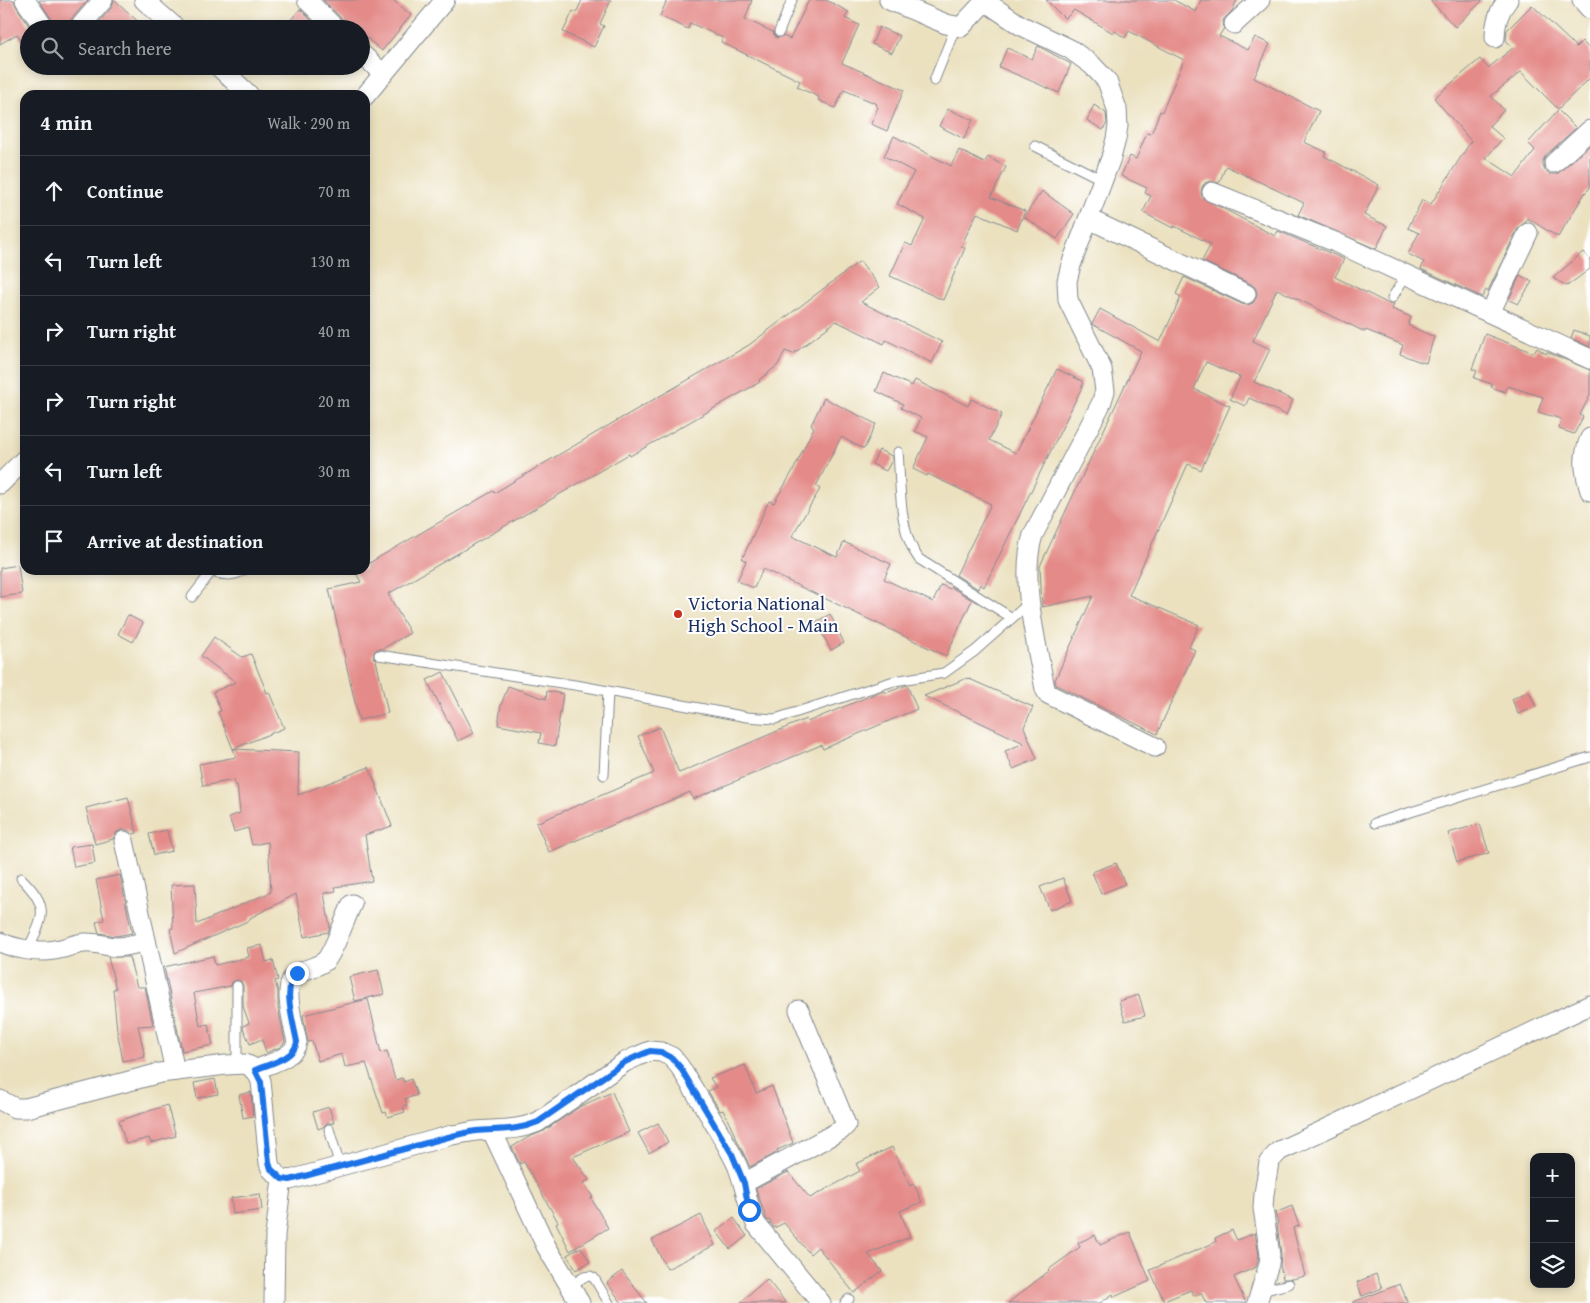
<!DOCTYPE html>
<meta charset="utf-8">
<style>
:root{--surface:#171b24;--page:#242831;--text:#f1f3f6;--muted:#9ea1a6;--line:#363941}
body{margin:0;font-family:"Gentium Book Plus",serif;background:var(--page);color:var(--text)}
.controls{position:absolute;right:15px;bottom:15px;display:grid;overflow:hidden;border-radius:10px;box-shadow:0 2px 8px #0003}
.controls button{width:45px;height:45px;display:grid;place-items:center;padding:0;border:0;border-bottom:1px solid var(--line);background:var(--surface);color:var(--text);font:25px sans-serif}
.stop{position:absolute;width:15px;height:15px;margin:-11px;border:4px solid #1a73e8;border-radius:50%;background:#fff}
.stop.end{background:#1a73e8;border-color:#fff;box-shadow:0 1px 5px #0008}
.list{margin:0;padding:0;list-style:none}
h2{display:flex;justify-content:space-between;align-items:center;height:65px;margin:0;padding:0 20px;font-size:21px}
h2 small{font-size:16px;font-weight:400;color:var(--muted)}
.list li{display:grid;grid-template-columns:32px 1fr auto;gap:15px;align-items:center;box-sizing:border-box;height:70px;padding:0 20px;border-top:1px solid var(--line)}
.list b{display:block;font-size:19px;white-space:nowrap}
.list em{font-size:16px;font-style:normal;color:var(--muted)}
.icon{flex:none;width:28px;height:28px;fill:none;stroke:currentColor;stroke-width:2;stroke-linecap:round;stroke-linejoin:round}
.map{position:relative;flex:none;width:1590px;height:1303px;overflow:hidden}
.search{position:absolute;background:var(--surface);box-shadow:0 2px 8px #0003;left:20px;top:20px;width:350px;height:55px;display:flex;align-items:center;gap:12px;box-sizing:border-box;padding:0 18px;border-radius:28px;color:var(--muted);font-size:19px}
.panel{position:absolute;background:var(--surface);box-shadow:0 2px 8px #0003;left:20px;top:90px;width:350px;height:485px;border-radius:15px}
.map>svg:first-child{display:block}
.building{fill:#e48b89}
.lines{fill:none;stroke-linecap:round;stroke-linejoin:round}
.lane-casing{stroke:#83888e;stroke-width:11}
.street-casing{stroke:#83888e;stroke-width:21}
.lane{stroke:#fff;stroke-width:9}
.street{stroke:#fff;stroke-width:19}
.route{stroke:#1a73e8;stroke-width:6}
.poi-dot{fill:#c8321e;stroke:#fff;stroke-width:2}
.labels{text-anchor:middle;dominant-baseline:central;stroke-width:4;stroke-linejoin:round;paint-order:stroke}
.poi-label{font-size:19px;fill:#1b2f5e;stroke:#fff;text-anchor:start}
</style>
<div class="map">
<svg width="1590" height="1303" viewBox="0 0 1590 1303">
<rect width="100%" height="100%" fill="#fff"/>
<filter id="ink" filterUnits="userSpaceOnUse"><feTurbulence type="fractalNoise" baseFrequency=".02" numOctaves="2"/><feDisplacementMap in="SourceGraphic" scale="10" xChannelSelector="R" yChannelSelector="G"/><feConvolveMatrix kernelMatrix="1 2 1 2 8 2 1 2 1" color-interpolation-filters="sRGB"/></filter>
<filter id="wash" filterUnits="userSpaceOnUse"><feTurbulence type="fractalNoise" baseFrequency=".0096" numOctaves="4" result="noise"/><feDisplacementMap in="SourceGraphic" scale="20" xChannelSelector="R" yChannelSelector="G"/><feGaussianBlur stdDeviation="1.12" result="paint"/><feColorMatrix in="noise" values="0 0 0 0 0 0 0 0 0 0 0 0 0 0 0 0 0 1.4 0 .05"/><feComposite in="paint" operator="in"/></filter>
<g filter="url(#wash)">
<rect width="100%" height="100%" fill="#ebe1bf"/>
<g id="blocks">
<g class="building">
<polygon points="0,0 14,0 16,6 31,29 29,29 29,52 17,34 0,44"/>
<polygon points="39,0 88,0 69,22 67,29 56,29 54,23"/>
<polygon points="114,0 115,0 146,29 93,29 112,7"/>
<polygon points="323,0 393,0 411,15 382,51 361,33 361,29 347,29 344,21"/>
<polygon points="582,0 611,0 600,24 604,26 594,47 563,32 573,11 576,13"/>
<polygon points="667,0 752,0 745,19 773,32 776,38 783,36 790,39 809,0 826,0 849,12 845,18 859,25 842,63 904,90 887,131 871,124 878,107 876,106 877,104 844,90 835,108 818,100 819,97 797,87 800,81 721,42 723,38 690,23 688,29 660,16"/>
<polygon points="1046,0 1174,0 1196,12 1201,0 1237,0 1232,11 1223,20 1224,28 1219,36 1248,50 1255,37 1270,44 1254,78 1319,111 1304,142 1326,152 1324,156 1379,185 1364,215 1387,226 1376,249 1298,215 1304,203 1226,166 1219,183 1210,181 1205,183 1202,187 1201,193 1203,198 1275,236 1278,231 1344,259 1335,277 1389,304 1394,304 1392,309 1411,317 1408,325 1434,337 1426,363 1418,361 1400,354 1403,345 1366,330 1365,332 1277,289 1253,341 1270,349 1254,382 1293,400 1286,415 1249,398 1245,406 1230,399 1240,377 1206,362 1194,389 1230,406 1201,470 1188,464 1129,595 1199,625 1189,647 1195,650 1157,734 1056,685 1055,680 1093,596 1042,607 1040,566 1141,351 1092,324 1100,309 1160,342 1181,297 1176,294 1184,277 1242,304 1247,305 1253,303 1256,298 1257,293 1255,287 1251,284 1202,261 1211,244 1174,226 1173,228 1144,213 1144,210 1151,196 1145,193 1147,188 1121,176 1130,156 1136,159 1147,133 1151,134 1160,111 1162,112 1184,60 1129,31 1125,38 1115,31 1113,33 1074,10 1065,19"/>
<polygon points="1430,0 1483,0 1455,27"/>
<polygon points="1532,5 1576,47 1582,41 1590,50 1590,78 1558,109 1521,72 1491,96 1504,110 1489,126 1503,138 1486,158 1515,177 1535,150 1528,143 1558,110 1576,128 1546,155 1543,160 1543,166 1545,170 1550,174 1557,174 1590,145 1590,188 1585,193 1558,237 1527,218 1526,222 1518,228 1488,291 1486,290 1482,297 1421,269 1424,262 1408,254 1419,233 1408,228 1422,200 1431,204 1471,141 1434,98 1480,59 1488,68 1513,48 1506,40 1507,30"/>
<polygon points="300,9 320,29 283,29"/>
<polygon points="879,27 900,36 892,53 872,44"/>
<polygon points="1038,46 1071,64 1059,93 999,67 1007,48 1032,59"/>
<polygon points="1094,105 1106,113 1107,123 1103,130 1087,120"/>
<polygon points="948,109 973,120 964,139 939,126"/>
<polygon points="894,136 951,166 959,150 984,163 988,157 1006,167 991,197 1025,211 1017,230 977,213 961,246 965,248 943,300 890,276 905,243 912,246 925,219 897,204 914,172 884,156"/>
<polygon points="1042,191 1074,214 1057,239 1024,217"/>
<polygon points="1583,252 1590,260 1590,269 1567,286 1553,278"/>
<polygon points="860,261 880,287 861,302 942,342 932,363 886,340 884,344 836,321 793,354 785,351 778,365 759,380 760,382 630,456 629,454 388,594 410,633 382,649 377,649 374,652 373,657 376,660 388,713 359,720 329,589 361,582 355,571 365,570 365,566 376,559 493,491 494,493 611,424 749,345"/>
<polygon points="1520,275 1532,282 1518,304 1509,300"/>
<polygon points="1574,330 1590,336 1590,347 1571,338"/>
<polygon points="1485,334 1534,353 1537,348 1546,354 1547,352 1590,370 1590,395 1580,415 1583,417 1574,434 1559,429 1561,419 1538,412 1543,397 1508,386 1505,392 1491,387 1492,384 1474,378 1477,371 1472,369"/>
<polygon points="1057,369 1082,381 1082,387 984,587 980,584 978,589 956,575 991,504 928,474 927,476 913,469 928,437 915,431 921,418 901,408 903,404 876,391 884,373 912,386 915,380 968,406 971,399 1002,414 989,440 1016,453"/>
<polygon points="824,398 876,424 864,449 841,437 816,486 820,489 792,536 837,557 844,542 891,564 884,579 933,602 941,585 950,589 951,587 972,600 946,656 763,569 754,588 737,581 746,561 742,559 769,501 774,503 794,469 814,427 811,425"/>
<polygon points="879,450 892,456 892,460 886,471 872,464"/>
<polygon points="18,565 22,594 0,597 0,568"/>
<polygon points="830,614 844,643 831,650 816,622"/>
<polygon points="128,615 143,623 133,642 118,634"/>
<polygon points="214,637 242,657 251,654 267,693 269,692 284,728 233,749 218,712 221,711 213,692 236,682 201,656"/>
<polygon points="443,672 474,733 458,741 427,680"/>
<polygon points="967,678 1033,707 1024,727 1037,759 1013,769 1005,751 1024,743 924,696"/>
<polygon points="907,685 917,709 823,749 821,745 693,799 690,792 549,852 536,823 654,773 638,736 660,727 679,773 806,719 807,722 877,693 885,691 886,693"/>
<polygon points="508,686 546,699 547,691 563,694 555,746 539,743 541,733 498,725 501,705"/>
<polygon points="1529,691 1536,707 1518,714 1512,699"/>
<polygon points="233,749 299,752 298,795 369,767 392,826 365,835 372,881 335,887 336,891 324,893 330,927 328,932 304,937 296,894 250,918 250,920 175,953 170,929 173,928 171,885 195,884 197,924 271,892 268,842 252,845 248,828 234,832 229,817 240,813 237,785 235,785 234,780 203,786 199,764 236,757"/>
<polygon points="128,797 137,833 133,834 128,830 121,830 116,833 113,839 95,844 86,808"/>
<polygon points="1480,824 1489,853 1457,862 1448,833"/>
<polygon points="167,830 172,851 154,855 149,834"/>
<polygon points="92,844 95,863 74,867 70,847"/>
<polygon points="1116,863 1125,884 1101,894 1092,872"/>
<polygon points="120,875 132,933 116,936 99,933 96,922 104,920 96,880"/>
<polygon points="1063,878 1072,901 1050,910 1040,887"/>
<polygon points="262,945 266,962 273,960 278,980 275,981 278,992 278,1007 285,1042 280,1047 266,1053 262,1039 250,1044 243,1028 243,1026 249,1023 243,1006 243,986 241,981 237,980 232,982 231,986 194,993 200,1026 208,1024 213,1045 182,1051 164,967 213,956 215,965 249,957 247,948"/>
<polygon points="108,957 129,957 137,987 145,987 153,1025 138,1026 145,1057 123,1061 117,1030 113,989 116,989"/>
<polygon points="378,970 384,994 355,1001 349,977"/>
<polygon points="1139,995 1145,1016 1125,1021 1119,1001"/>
<polygon points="368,999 381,1053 387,1051 395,1080 402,1078 404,1082 411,1079 417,1095 405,1099 407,1105 403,1106 405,1112 388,1117 386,1112 383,1113 366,1063 345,1067 342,1054 318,1061 312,1041 308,1042 303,1015"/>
<polygon points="745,1065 756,1093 772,1086 793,1143 777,1150 778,1152 750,1167 723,1110 720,1111 708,1091 716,1087 710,1078"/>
<polygon points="215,1079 218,1094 197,1098 194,1083"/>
<polygon points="251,1092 253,1116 243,1118 239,1095"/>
<polygon points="612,1092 629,1132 573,1157 589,1180 583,1183 593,1197 591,1198 608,1228 570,1251 556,1223 558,1222 524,1162 520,1164 512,1147 529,1137 544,1131 581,1106"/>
<polygon points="167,1105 176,1136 151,1143 149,1138 126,1144 119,1121"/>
<polygon points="329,1107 334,1123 327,1123 323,1127 318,1129 313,1112"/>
<polygon points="658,1123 668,1142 649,1153 638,1133"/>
<polygon points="892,1147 910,1186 914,1184 922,1202 900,1211 910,1237 868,1254 882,1271 854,1293 818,1247 810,1254 784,1223 774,1228 769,1220 768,1221 766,1218 756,1189 788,1172 810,1198 860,1171 856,1164"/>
<polygon points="260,1194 262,1210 233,1214 231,1198"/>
<polygon points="1292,1206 1299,1226 1293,1228 1305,1276 1293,1279 1283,1279 1280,1265 1281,1254 1277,1224 1278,1223 1275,1213"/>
<polygon points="701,1215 715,1245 667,1269 652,1240"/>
<polygon points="734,1218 747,1236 730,1249 716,1231"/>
<polygon points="1232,1230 1237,1240 1255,1233 1259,1255 1256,1267 1234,1277 1246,1303 1206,1303 1201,1293 1194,1296 1191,1290 1164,1301 1150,1270 1216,1242 1215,1238"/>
<polygon points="1130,1232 1150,1281 1114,1297 1113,1294 1100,1303 1008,1303 1049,1271 1048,1270 1080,1247 1078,1243 1095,1235 1100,1245"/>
<polygon points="581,1247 590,1262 576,1270 567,1255"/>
<polygon points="622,1271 647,1303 622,1303 607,1283"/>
<polygon points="1376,1274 1382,1288 1362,1296 1357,1282"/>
<polygon points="767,1279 786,1303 740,1303 754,1290"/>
<polygon points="1400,1284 1408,1303 1353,1303 1353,1302"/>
</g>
</g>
</g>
<g filter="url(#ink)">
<use href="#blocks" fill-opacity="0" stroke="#83888e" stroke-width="1"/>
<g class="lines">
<defs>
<g id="lane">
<polyline points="779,32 792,0"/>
<polyline points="934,81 956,26"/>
<polyline points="1035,146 1103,180"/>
<polyline points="1392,298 1406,275"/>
<path d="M 898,452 C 901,485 898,532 919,559 L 1012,618"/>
<path d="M 210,570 C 220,576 234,577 244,570"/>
<polyline points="192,597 212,571"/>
<polyline points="379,655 581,686 747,717 775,719 894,681 944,673 975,651 1029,603"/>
<polyline points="604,775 608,691"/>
<polyline points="1375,823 1590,757"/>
<path d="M 21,878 C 50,907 44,916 28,949"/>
<polyline points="237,986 237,1065"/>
<polyline points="329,1129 340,1166"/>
<polyline points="570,1286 584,1277 590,1276 594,1278 609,1303"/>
<polyline points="1261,1291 1289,1284"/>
<polyline points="845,1303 849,1299"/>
</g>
<g id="street">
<polyline points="25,0 45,29"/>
<polyline points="144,0 177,29"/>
<polyline points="307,0 336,29"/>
<polyline points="889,0 946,24 961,27 986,0"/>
<path d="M 983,0 L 1020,25 L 1070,49 L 1092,65 L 1107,81 L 1117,109 L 1118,126 L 1116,139 L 1111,158 L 1071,265 L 1067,281 L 1068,300 L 1102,369 L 1105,391 L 1101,404 L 1033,535 C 1019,579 1037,644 1045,689 L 1048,694 L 1155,747"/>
<polyline points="1582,0 1590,9"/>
<polyline points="1234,24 1260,0"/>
<polyline points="78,29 103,0"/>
<path d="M 1495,38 C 1495,23 1498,11 1508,0"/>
<polyline points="361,53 383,74"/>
<polyline points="218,66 249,95"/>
<polyline points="365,96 445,0"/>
<polyline points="1554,163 1590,130"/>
<polyline points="1212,192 1335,242 1590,359"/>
<polyline points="1089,219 1246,294"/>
<polyline points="1490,313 1528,233"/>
<path d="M 1590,438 C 1582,457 1584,471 1590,491"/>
<polyline points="0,484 25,459"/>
<polyline points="124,841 175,1071"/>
<path d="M 0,942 C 15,949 38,953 54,950 C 64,949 74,944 84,943 C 95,942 105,946 116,947 C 126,947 136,944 146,941"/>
<path d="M 255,1070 C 268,1064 295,1058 297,1042 C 294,1026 280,982 298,973 C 308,968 319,967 326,960 C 334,951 346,916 352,904"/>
<path d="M 0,1100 L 15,1108 L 26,1108 L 160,1073 L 226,1065 L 244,1064 L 250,1066 L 258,1075 L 261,1081 L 269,1163 L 271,1169 L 282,1179 L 290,1180 L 452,1135 C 460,1134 468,1132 476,1131 C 498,1129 517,1131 538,1122 L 625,1062 L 638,1056 L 650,1051 L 661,1052 L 672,1057 L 680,1067 C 699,1099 721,1131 737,1165 C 745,1184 747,1205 756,1224 L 821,1303"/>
<polyline points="492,1131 546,1246 580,1303"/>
<polyline points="744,1183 841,1130 846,1125 843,1117 799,1010"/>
<polyline points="274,1303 275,1235 282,1179"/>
<polyline points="1257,1303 1269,1264 1270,1255 1263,1208 1264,1194 1269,1162 1279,1151 1590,1005"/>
</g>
</defs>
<use href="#lane" class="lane-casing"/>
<use href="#street" class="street-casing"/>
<use href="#lane" class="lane"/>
<use href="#street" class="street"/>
</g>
</g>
<g class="lines" filter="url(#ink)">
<path class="route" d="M 297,973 C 281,986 294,1024 297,1042 C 295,1058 269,1064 255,1070 L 261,1082 L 269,1162 L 271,1169 L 282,1179 L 290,1180 L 452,1136 C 460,1134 468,1132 476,1131 C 498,1129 517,1131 538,1122 L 625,1062 L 638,1056 L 650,1051 L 661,1052 L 672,1058 L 680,1067 L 732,1154 L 744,1183 L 749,1210"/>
</g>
<circle class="poi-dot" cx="678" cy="614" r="5"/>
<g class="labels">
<g class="poi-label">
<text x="688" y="603">Victoria National<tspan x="688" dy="22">High School - Main</tspan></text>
</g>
</g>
</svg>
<div class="controls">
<button>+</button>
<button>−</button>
<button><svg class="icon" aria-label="layers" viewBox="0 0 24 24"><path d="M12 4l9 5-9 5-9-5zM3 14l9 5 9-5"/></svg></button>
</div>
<div class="stop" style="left:749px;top:1210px"></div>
<div class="stop end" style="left:297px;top:973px"></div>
<div class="search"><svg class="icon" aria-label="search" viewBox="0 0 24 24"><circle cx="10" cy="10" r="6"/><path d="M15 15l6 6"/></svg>Search here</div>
<section class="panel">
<h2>4 min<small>Walk · 290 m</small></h2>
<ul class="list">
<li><svg class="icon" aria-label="ahead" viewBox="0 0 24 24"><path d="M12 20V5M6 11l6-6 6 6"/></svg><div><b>Continue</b></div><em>70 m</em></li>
<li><svg class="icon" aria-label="left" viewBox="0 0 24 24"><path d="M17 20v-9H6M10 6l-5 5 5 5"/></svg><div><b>Turn left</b></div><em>130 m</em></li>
<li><svg class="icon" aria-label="right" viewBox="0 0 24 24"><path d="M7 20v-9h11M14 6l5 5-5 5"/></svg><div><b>Turn right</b></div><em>40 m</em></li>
<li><svg class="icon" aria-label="right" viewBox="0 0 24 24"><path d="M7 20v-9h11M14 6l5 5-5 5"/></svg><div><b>Turn right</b></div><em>20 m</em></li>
<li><svg class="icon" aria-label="left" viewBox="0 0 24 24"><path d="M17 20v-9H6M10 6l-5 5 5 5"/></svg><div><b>Turn left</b></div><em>30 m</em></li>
<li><svg class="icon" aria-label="arrive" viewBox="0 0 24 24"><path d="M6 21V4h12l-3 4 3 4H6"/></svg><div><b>Arrive at destination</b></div></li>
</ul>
</section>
</div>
